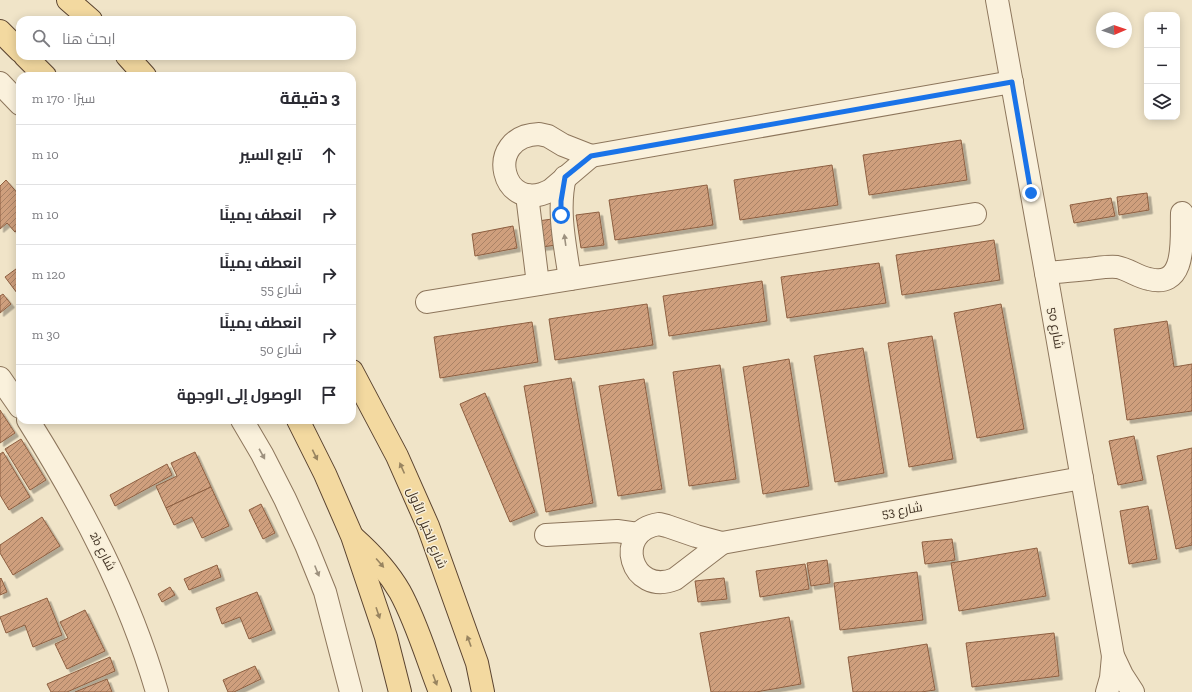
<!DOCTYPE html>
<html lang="ar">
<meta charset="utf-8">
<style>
:root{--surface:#fff;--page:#f2f2f3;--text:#2b2b33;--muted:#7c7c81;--line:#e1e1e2}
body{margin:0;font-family:"Zilla Slab",Cairo,serif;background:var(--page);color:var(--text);direction:rtl}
.controls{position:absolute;right:12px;top:12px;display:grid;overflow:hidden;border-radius:8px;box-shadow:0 2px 10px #0003}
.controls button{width:36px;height:36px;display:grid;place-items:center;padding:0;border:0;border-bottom:1px solid var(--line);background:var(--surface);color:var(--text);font:20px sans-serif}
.compass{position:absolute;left:1096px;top:12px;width:36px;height:36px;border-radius:50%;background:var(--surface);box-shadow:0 2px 10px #0003;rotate:88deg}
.stop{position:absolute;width:12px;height:12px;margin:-9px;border:3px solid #1a73e8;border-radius:50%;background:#fff}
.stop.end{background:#1a73e8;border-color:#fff;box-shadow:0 1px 4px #0008}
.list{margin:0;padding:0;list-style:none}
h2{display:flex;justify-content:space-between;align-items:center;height:52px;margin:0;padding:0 16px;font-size:17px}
h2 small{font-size:13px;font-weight:400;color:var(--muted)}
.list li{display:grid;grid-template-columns:26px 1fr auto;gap:12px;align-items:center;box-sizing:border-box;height:60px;padding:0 16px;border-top:1px solid var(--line)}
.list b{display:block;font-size:15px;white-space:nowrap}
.list p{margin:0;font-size:13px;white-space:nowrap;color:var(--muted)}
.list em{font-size:13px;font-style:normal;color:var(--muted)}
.icon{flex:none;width:22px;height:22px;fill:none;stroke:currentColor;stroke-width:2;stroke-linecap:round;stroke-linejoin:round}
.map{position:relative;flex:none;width:1192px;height:692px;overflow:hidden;direction:ltr}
.search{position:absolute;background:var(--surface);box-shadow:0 2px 10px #0003;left:16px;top:16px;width:340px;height:44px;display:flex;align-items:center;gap:10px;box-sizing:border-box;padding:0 14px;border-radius:12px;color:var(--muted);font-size:15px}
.panel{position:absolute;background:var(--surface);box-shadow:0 2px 10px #0003;left:16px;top:72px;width:340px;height:352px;border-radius:12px;direction:rtl}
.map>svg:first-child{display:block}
.building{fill:url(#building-hatch);stroke:#8d5f41;filter:url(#shadow)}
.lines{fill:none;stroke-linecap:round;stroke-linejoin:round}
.minor-casing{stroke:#8d765c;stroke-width:24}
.major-casing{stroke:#5b4430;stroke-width:24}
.minor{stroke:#faf1dc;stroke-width:22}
.major{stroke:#f3d9a0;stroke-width:22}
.oneway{fill:#9c907e}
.oneway2{fill:#988460}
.route{stroke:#1a73e8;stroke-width:5}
.labels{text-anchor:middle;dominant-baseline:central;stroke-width:3;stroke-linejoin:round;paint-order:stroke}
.street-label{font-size:13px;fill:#3d2e20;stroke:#f7eed8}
</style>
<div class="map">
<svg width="1192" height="692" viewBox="0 0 1192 692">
<defs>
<pattern id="building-hatch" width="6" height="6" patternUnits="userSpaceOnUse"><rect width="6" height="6" fill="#cf9f7d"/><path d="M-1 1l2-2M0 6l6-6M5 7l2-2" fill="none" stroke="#a98266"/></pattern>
<filter id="shadow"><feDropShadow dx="3.5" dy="3.5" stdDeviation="0" flood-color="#0004"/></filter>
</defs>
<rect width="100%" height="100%" fill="#f0e4c8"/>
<g class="building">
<polygon points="961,140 967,180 869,195 863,155"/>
<polygon points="832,165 838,205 740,220 734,180"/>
<polygon points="6,180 20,196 20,228 15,232 7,223 0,229 0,186"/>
<polygon points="707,185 713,225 615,240 609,200"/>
<polygon points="1147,193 1149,210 1119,215 1117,197"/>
<polygon points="1111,198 1115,216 1074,223 1070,205"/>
<polygon points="599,212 604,245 581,248 576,215"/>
<polygon points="552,219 556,245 542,247 538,221"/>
<polygon points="513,226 517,248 475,256 472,234"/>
<polygon points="994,240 1000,280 902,295 896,255"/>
<polygon points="879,263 886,303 787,318 781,277"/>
<polygon points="20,266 20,291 17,293 5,277"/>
<polygon points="762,281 767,321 669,336 663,296"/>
<polygon points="3,294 11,304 0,313 0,296"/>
<polygon points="647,304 653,345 555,360 549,319"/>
<polygon points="1001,304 1024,429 977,438 954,313"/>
<polygon points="1167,321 1174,367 1192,364 1192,411 1127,420 1114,329"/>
<polygon points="532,322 538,362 440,378 434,337"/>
<polygon points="932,336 953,459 909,467 888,343"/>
<polygon points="863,348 884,473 835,482 814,356"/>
<polygon points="789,359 809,486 763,494 743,367"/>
<polygon points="720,365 736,479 689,486 673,372"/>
<polygon points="571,378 593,503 546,512 524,386"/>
<polygon points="644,379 662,489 618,496 599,386"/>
<polygon points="485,393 535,512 510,522 460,404"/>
<polygon points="0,410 15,433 0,443"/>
<polygon points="1134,436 1143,480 1118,485 1109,441"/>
<polygon points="21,439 46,480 30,490 5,449"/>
<polygon points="1192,448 1192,545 1176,549 1157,456"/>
<polygon points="3,452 30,497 9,510 0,495 0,454"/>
<polygon points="195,452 211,487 166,508 156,486 177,476 171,463"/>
<polygon points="167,464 172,475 115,506 110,495"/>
<polygon points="211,487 229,526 202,538 192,517 174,525 166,508"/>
<polygon points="261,504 275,533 263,539 249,510"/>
<polygon points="1148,506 1157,559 1129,564 1120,511"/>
<polygon points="42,517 60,546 13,575 0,553 0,545"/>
<polygon points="952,539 955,560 925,564 922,542"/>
<polygon points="1037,548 1046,596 959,611 951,563"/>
<polygon points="827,560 830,583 811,586 807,563"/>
<polygon points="805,564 809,589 760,597 756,571"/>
<polygon points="217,565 221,577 189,590 184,579"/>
<polygon points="917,572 923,620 840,630 834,583"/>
<polygon points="1,578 7,592 0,595 0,579"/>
<polygon points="724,578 727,599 698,602 695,581"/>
<polygon points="170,587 175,595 162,602 158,594"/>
<polygon points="257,592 272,630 249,639 240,617 222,624 216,608"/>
<polygon points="47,598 62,635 33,647 25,625 6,633 0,617"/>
<polygon points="85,610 105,651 67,669 55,644 68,638 60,622"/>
<polygon points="789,617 801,684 756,692 711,692 700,633"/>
<polygon points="1054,633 1059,676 972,687 966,643"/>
<polygon points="927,644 935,690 921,692 853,692 848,657"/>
<polygon points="110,657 115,671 67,692 51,692 47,684"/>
<polygon points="255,666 261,679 234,692 228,692 223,680"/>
<polygon points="107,679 112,692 75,692"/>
</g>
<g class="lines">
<defs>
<g id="minor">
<polyline points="997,0 1046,273 1113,656 1122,675 1133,692"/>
<polyline points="0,83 20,104"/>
<path d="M 539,134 L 548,136 L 563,145 L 591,156 L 551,190 C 502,217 482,136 539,134 Z"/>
<polyline points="591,156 1012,82"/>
<path d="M 565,177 C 557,210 565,245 570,279"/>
<polyline points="527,195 538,284"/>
<path d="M 1046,273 C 1061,272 1075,270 1089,269 C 1098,268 1108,266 1117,267 C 1128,269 1138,277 1149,279 C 1188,289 1181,237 1182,213"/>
<polyline points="427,302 975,214"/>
<polyline points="0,378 20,407"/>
<path d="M 28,420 C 82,506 129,595 157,692"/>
<polyline points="242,420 262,454 285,499 306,545 325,592 351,692"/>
<path d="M 659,524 L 667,526 L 696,536 L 722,543 L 675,579 C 631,597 612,531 659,524 Z"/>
<polyline points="546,535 617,531 638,534"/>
<polyline points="722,543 1082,478"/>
<polyline points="1107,692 1111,678 1113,656"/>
</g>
<g id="major">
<polyline points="68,0 91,20"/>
<polyline points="0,31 20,51"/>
<polyline points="25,56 45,76"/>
<polyline points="127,56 145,76"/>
<polyline points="352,371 397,456 428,526 477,663 483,692"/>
<polyline points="298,420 325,474 352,536 386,637 400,692"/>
<path d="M 354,538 C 372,554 388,571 400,592 C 417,623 427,659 440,692"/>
</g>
</defs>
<use href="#minor" class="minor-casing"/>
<use href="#major" class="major-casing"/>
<use href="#minor" class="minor"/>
<use href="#major" class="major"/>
</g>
<defs><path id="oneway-solid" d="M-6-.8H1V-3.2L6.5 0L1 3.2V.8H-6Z"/></defs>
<g class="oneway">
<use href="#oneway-solid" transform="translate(565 240) rotate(-98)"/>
<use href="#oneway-solid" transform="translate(262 454) rotate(61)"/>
<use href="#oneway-solid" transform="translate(317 571) rotate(68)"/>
</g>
<g class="oneway2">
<use href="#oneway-solid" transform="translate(315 455) rotate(64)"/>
<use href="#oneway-solid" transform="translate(402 468) rotate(-114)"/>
<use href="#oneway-solid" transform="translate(380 563) rotate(49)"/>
<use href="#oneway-solid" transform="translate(378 613) rotate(71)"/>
<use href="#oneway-solid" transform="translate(469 641) rotate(-110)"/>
<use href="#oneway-solid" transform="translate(435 680) rotate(70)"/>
</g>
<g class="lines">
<polyline class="route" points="561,215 561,201 565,177 591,156 1012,82 1031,193"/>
</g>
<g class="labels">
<g class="street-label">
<text transform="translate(1056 328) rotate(80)">شارع 50</text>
<text transform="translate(902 510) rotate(-10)">شارع 53</text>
<text transform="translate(427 528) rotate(68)">شارع الخيل الأول</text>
<text transform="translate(103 551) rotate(63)">2b شارع</text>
</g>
</g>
</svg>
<div class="controls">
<button>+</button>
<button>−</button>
<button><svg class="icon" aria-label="layers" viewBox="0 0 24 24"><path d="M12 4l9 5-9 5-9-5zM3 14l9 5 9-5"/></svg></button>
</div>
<svg class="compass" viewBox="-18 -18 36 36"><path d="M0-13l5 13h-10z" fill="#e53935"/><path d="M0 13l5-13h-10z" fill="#7c7c81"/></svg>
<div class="stop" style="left:561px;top:215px"></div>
<div class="stop end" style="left:1031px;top:193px"></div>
<div class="search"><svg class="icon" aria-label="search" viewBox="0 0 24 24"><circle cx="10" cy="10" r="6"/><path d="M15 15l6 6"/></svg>ابحث هنا</div>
<section class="panel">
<h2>3 دقيقة<small>سيرًا · 170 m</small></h2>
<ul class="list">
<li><svg class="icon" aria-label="ahead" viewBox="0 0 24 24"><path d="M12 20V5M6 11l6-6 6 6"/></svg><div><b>تابع السير</b></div><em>10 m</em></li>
<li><svg class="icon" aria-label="right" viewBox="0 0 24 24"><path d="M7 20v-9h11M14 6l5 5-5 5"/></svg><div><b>انعطف يمينًا</b></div><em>10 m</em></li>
<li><svg class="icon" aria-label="right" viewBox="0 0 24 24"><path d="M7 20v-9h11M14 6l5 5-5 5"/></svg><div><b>انعطف يمينًا</b><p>شارع 55</p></div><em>120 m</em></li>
<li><svg class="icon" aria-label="right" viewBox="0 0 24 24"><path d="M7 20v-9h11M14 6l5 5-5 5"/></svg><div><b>انعطف يمينًا</b><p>شارع 50</p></div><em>30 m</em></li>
<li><svg class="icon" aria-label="arrive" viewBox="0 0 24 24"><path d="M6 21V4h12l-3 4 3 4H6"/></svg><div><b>الوصول إلى الوجهة</b></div></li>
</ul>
</section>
</div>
